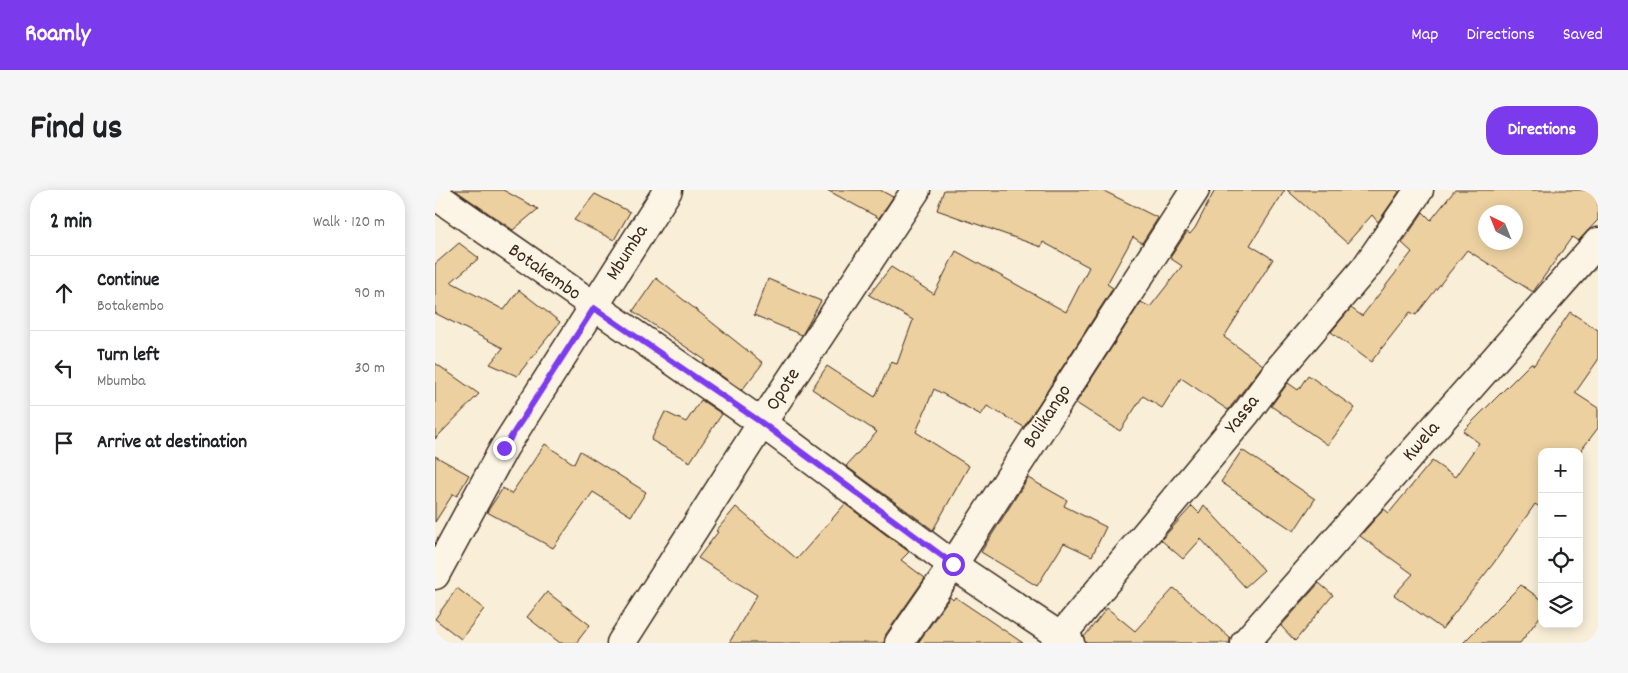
<!DOCTYPE html>
<meta charset="utf-8">
<style>
:root{--surface:#fff;--page:#f6f6f6;--text:#202124;--muted:#757577;--line:#e0e0e0;--accent:#7c3aed}
body{margin:0;font-family:Dekko,sans-serif;background:var(--page);color:var(--text)}
.controls{position:absolute;right:15px;bottom:15px;display:grid;overflow:hidden;border-radius:10px;box-shadow:0 2px 12px #0003}
.controls button{width:45px;height:45px;display:grid;place-items:center;padding:0;border:0;border-bottom:1px solid var(--line);background:var(--surface);color:var(--text);font:25px sans-serif}
.compass{position:absolute;left:1043px;top:15px;width:45px;height:45px;border-radius:50%;background:var(--surface);box-shadow:0 2px 12px #0003;rotate:317deg}
.stop{position:absolute;width:15px;height:15px;margin:-11px;border:4px solid #7c3aed;border-radius:50%;background:#fff}
.stop.end{background:#7c3aed;border-color:#fff;box-shadow:0 1px 5px #0008}
.list{margin:0;padding:0;list-style:none}
h2{display:flex;justify-content:space-between;align-items:center;height:65px;margin:0;padding:0 20px;font-size:21px}
h2 small{font-size:16px;font-weight:400;color:var(--muted)}
.list li{display:grid;grid-template-columns:32px 1fr auto;gap:15px;align-items:center;box-sizing:border-box;height:75px;padding:0 20px;border-top:1px solid var(--line)}
.list b{display:block;font-size:19px;white-space:nowrap}
.list p{margin:0;font-size:16px;white-space:nowrap;color:var(--muted)}
.list em{font-size:16px;font-style:normal;color:var(--muted)}
.icon{flex:none;width:28px;height:28px;fill:none;stroke:currentColor;stroke-width:2;stroke-linecap:round;stroke-linejoin:round}
.map{position:relative;flex:none;width:1163px;height:453px;overflow:hidden;border-radius:20px}
header{display:flex;align-items:center;gap:30px;box-sizing:border-box;height:70px;padding:0 25px;background:var(--accent);color:#fff}
header strong{font-size:24px}
nav{display:flex;gap:28px;margin-inline-start:auto;font-size:18px}
.intro{display:flex;align-items:center;justify-content:space-between;box-sizing:border-box;height:120px;padding:0 30px}
h1{margin:0;font-size:35px}
.button{padding:12px 22px;border-radius:20px;background:var(--accent);color:#fff;font-size:18px;font-weight:700}
main{display:flex;gap:30px;padding:0 30px}
aside{flex:1;background:var(--surface);border-radius:20px;box-shadow:0 2px 12px #0003}
.map>svg:first-child{display:block}
.building{fill:#ecd0a0;stroke:#3b2a1e;fill-rule:evenodd}
.lines{fill:none;stroke-linecap:round;stroke-linejoin:round}
.minor-casing{stroke:#3b2a1e;stroke-width:31}
.minor{stroke:#fcf5e5;stroke-width:28}
.route{stroke:#7c3aed;stroke-width:6}
.labels{text-anchor:middle;dominant-baseline:central;stroke-width:4;stroke-linejoin:round;paint-order:stroke}
.street-label{font-size:20px;fill:#3b2a1e;stroke:#fcf5e5}
</style>
<header>
<strong>Roamly</strong>
<nav><a>Map</a><a>Directions</a><a>Saved</a></nav>
</header>
<div class="intro"><h1>Find us</h1><a class="button">Directions</a></div>
<main>
<aside>
<h2>2 min<small>Walk · 120 m</small></h2>
<ul class="list">
<li><svg class="icon" aria-label="ahead" viewBox="0 0 24 24"><path d="M12 20V5M6 11l6-6 6 6"/></svg><div><b>Continue</b><p>Botakembo</p></div><em>90 m</em></li>
<li><svg class="icon" aria-label="left" viewBox="0 0 24 24"><path d="M17 20v-9H6M10 6l-5 5 5 5"/></svg><div><b>Turn left</b><p>Mbumba</p></div><em>30 m</em></li>
<li><svg class="icon" aria-label="arrive" viewBox="0 0 24 24"><path d="M6 21V4h12l-3 4 3 4H6"/></svg><div><b>Arrive at destination</b></div></li>
</ul>
</aside>
<div class="map">
<svg width="1163" height="453" viewBox="0 0 1163 453">
<rect width="100%" height="100%" fill="#f9eed7"/>
<filter id="ink" filterUnits="userSpaceOnUse"><feTurbulence type="fractalNoise" baseFrequency=".02" numOctaves="2"/><feDisplacementMap in="SourceGraphic" scale="10" xChannelSelector="R" yChannelSelector="G"/><feConvolveMatrix kernelMatrix="1 2 1 2 8 2 1 2 1" color-interpolation-filters="sRGB"/></filter>
<g filter="url(#ink)">
<g class="building">
<polygon points="20,0 68,0 103,19 78,40"/>
<polygon points="392,0 445,0 458,7 444,28"/>
<polygon points="509,0 667,0 723,28 707,53 698,47 672,94 678,98 589,237 552,216 546,225 499,199 481,242 534,276 498,340 411,276 442,242 377,199 392,176 440,207 456,172 462,174 478,130 434,105 456,77 499,104 521,61 631,122 654,77 608,52 606,57 502,20"/>
<polygon points="780,0 850,0 815,55 838,69 789,147 828,175 793,220 746,188 727,218 708,206 685,241 641,213 706,112 715,117 747,76 735,68 752,42 755,44 760,38"/>
<polygon points="852,0 962,0 964,2 943,32 937,25 912,53"/>
<path d="M 1020,0 L 1163,0 L 1163,30 L 1143,51 L 1137,47 L 1098,102 L 1032,60 L 981,125 L 975,122 L 936,172 L 896,142 L 916,118 L 927,126 L 977,62 L 967,53 L 988,22 L 996,30 ZM 1050,22 L 1080,22 L 1080,52 L 1050,52 Z"/>
<polygon points="160,4 195,22 179,50 139,30"/>
<polygon points="24,53 44,68 16,92 69,120 84,100 125,132 82,186 55,174 68,158 0,123 0,74"/>
<polygon points="221,88 328,173 307,200 268,173 270,170 198,121"/>
<polygon points="333,89 386,111 367,145 319,125"/>
<polygon points="1135,122 1163,140 1163,170 1140,203 1163,218 1163,238 1144,263 1107,262 1107,311 1103,316 1100,314 1058,374 1007,439 959,405 978,384 925,346 949,319 954,323 997,271 1020,287 1044,253 1028,241 1096,173 1099,175"/>
<polygon points="0,173 44,204 0,249"/>
<polygon points="873,185 920,218 893,255 836,216 853,193 863,200"/>
<polygon points="266,210 287,224 255,272 216,250 230,222 251,232"/>
<polygon points="110,254 139,274 145,261 211,302 196,326 158,302 118,358 52,322 68,298 76,304"/>
<polygon points="807,260 880,309 859,341 786,292"/>
<polygon points="0,266 34,285 22,306 18,304 0,332"/>
<polygon points="593,288 632,310 629,316 671,337 657,366 629,353 602,396 546,362"/>
<polygon points="410,314 474,362 466,370 490,388 451,444 449,453 294,453 322,405 263,368 283,342 281,341 301,317 362,369"/>
<polygon points="769,315 829,380 810,397 766,349 748,369 726,350 757,316 764,323"/>
<polygon points="884,393 898,405 860,451 846,436"/>
<polygon points="1086,395 1107,410 1107,424 1085,453 1028,453"/>
<polygon points="22,398 49,419 26,449 0,429"/>
<polygon points="739,398 795,448 795,453 650,453 649,447 672,418 700,441"/>
<polygon points="112,402 155,435 141,453 125,453 92,427"/>
<polygon points="515,407 518,410 520,407 588,453 483,453"/>
</g>
<g class="lines">
<defs>
<g id="minor">
<polyline points="0,5 327,233 518,375 635,453"/>
<polyline points="0,385 69,258 233,0"/>
<polyline points="626,446 812,222 844,179 931,77 984,0"/>
<polyline points="186,453 327,233 481,0"/>
<polyline points="464,453 518,375 760,0"/>
<polyline points="810,453 1163,52"/>
</g>
</defs>
<use href="#minor" class="minor-casing"/>
<use href="#minor" class="minor"/>
</g>
</g>
<g class="lines" filter="url(#ink)">
<polyline class="route" points="69,258 159,118 327,233 518,374"/>
</g>
<g class="labels">
<g class="street-label">
<text transform="translate(193 63) rotate(-58)">Mbumba</text>
<text transform="translate(109 83) rotate(35)">Botakembo</text>
<text transform="translate(349 200) rotate(-57)">Opote</text>
<text transform="translate(808 225) rotate(-52)">Yassa</text>
<text transform="translate(613 227) rotate(-57)">Bolikango</text>
<text transform="translate(987 252) rotate(-49)">Kwela</text>
</g>
</g>
</svg>
<div class="controls">
<button>+</button>
<button>−</button>
<button><svg class="icon" aria-label="locate" viewBox="0 0 24 24"><circle cx="12" cy="12" r="6"/><path d="M12 2v4M12 18v4M2 12h4M18 12h4"/></svg></button>
<button><svg class="icon" aria-label="layers" viewBox="0 0 24 24"><path d="M12 4l9 5-9 5-9-5zM3 14l9 5 9-5"/></svg></button>
</div>
<svg class="compass" viewBox="-18 -18 36 36"><path d="M0-13l5 13h-10z" fill="#e53935"/><path d="M0 13l5-13h-10z" fill="#757577"/></svg>
<div class="stop" style="left:518px;top:374px"></div>
<div class="stop end" style="left:69px;top:258px"></div>
</div>
</main>
